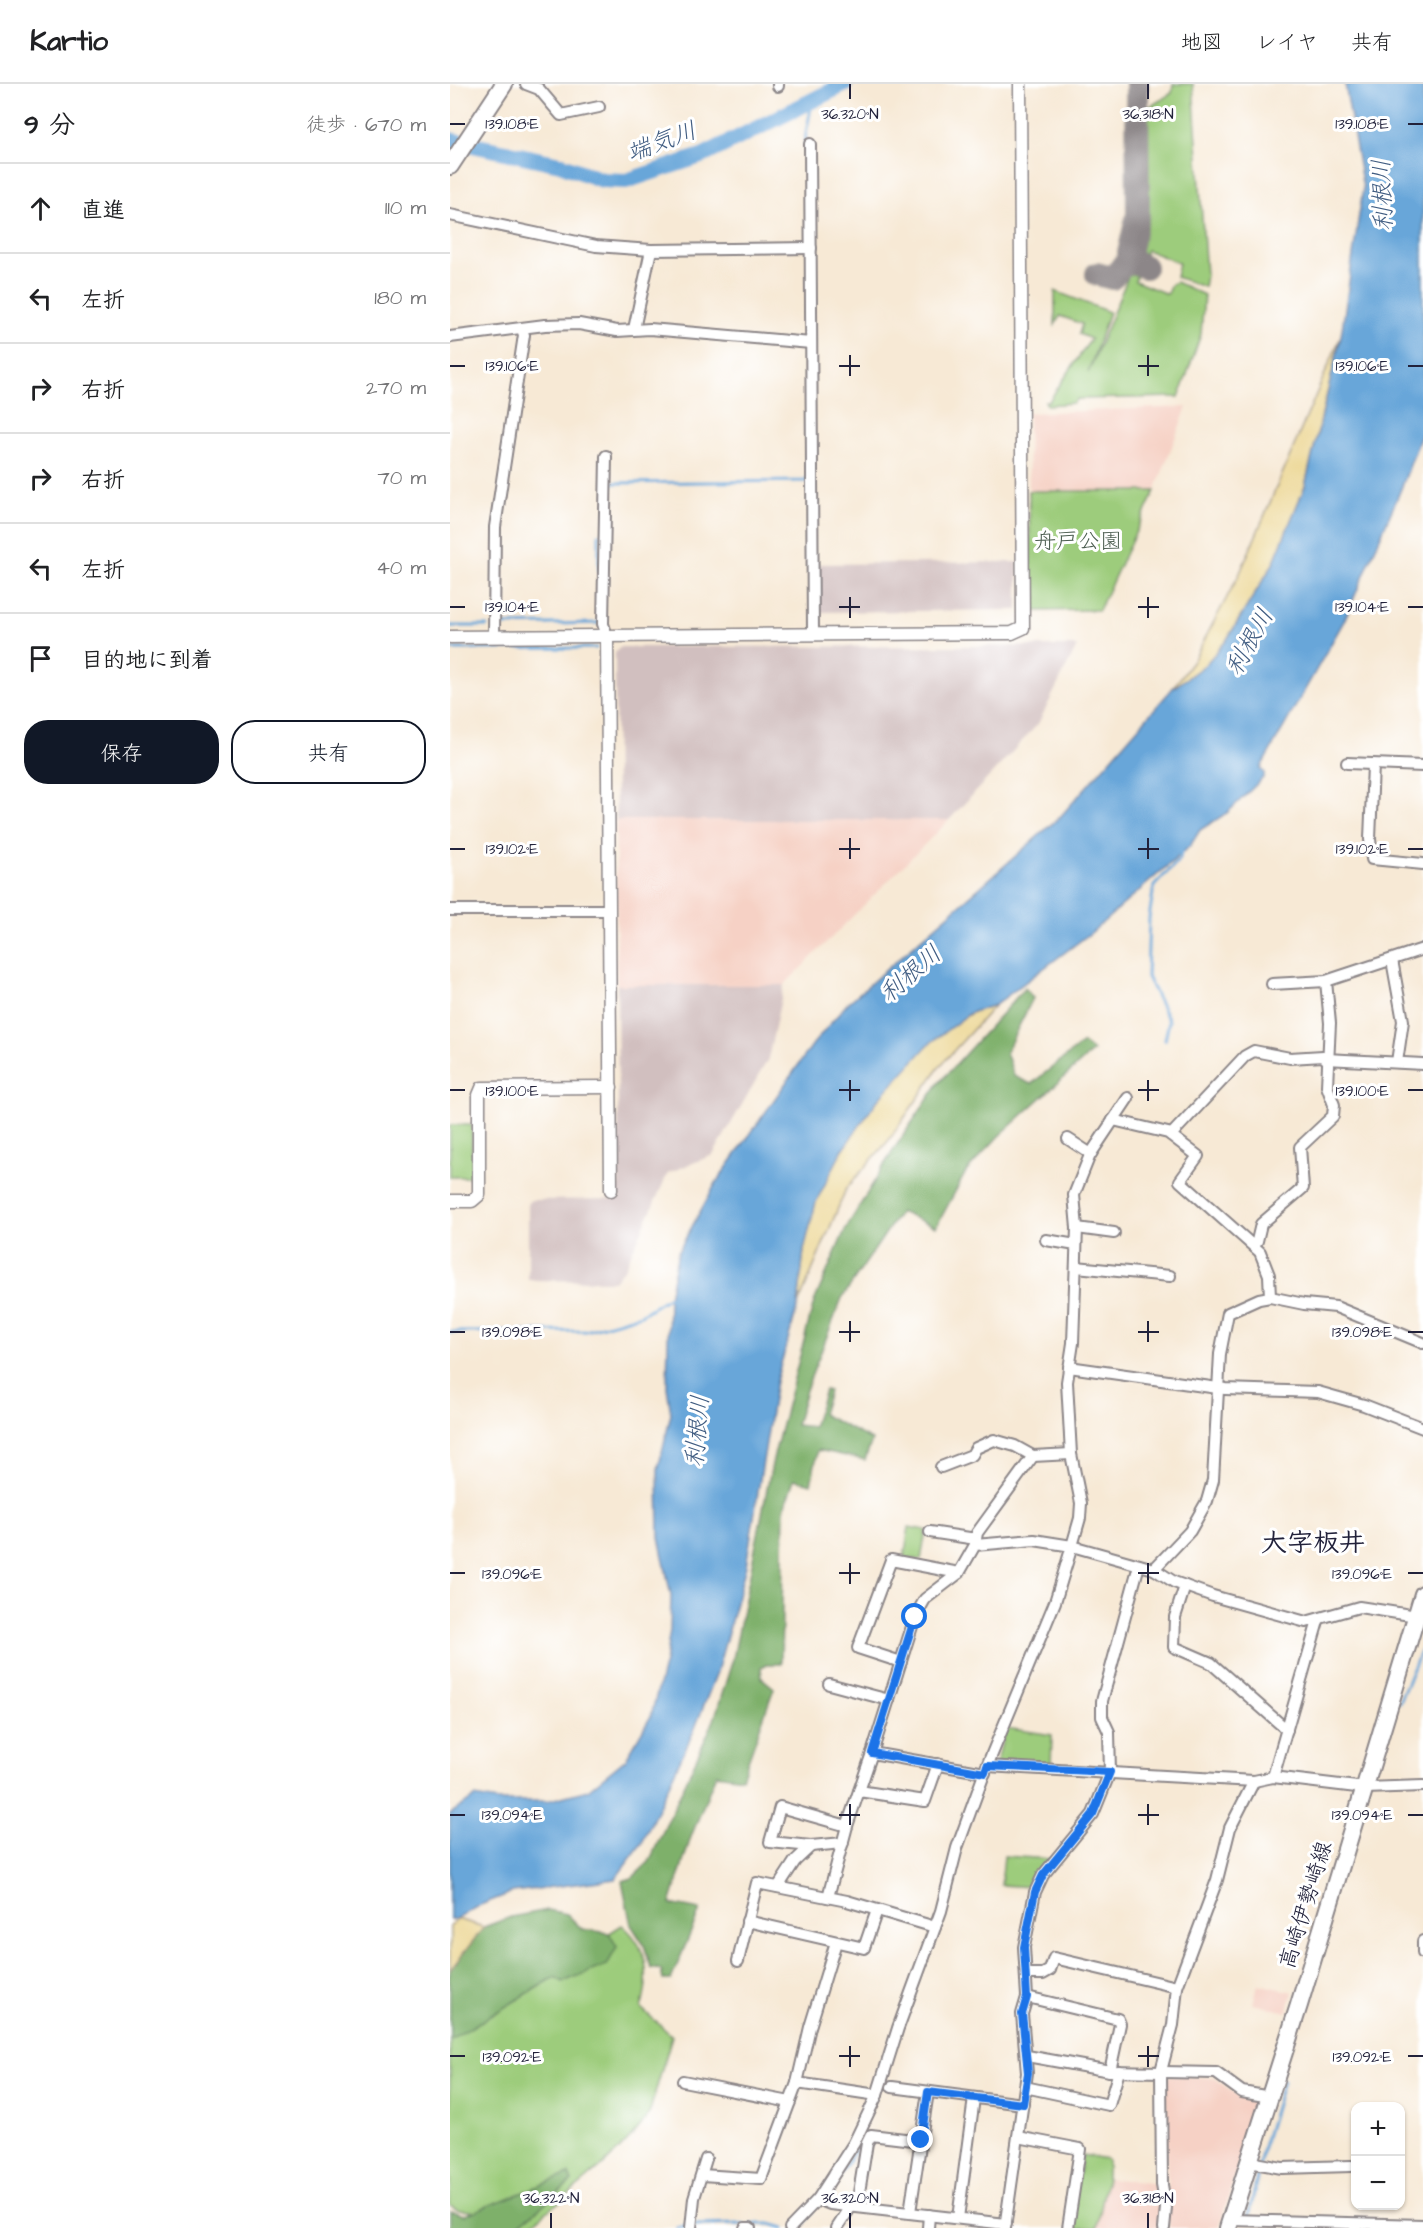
<!DOCTYPE html>
<html lang="ja">
<meta charset="utf-8">
<style>
:root{--surface:#fff;--page:#f2f2f2;--text:#202124;--muted:#757577;--line:#e0e0e0;--accent:#111827}
body{margin:0;font-family:"Architects Daughter","Klee One",sans-serif;background:var(--page);color:var(--text)}
.controls{position:absolute;right:18px;bottom:18px;display:grid;overflow:hidden;border-radius:12px;box-shadow:0 2px 4px #0004}
.controls button{width:54px;height:54px;display:grid;place-items:center;padding:0;border:0;border-bottom:2px solid var(--line);background:var(--surface);color:var(--text);font:30px sans-serif}
.stop{position:absolute;width:18px;height:18px;margin:-14px;border:4px solid #1a73e8;border-radius:50%;background:#fff}
.stop.end{background:#1a73e8;border-color:#fff;box-shadow:0 2px 6px #0008}
.list{margin:0;padding:0;list-style:none}
h2{display:flex;justify-content:space-between;align-items:center;height:78px;margin:0;padding:0 24px;font-size:26px}
h2 small{font-size:20px;font-weight:400;color:var(--muted)}
.list li{display:grid;grid-template-columns:39px 1fr auto;gap:18px;align-items:center;box-sizing:border-box;height:90px;padding:0 24px;border-top:2px solid var(--line)}
.list b{display:block;font-size:22px;white-space:nowrap}
.list em{font-size:20px;font-style:normal;color:var(--muted)}
.actions{display:flex;gap:12px;padding:18px 24px}
.actions a{flex:1;padding:14px 0;border:2px solid var(--accent);border-radius:24px;text-align:center;font-size:21px;color:var(--accent)}
.actions .main{background:var(--accent);color:#fff}
.icon{flex:none;width:33px;height:33px;fill:none;stroke:currentColor;stroke-width:2;stroke-linecap:round;stroke-linejoin:round}
.map{position:relative;flex:none;width:973px;height:2144px;overflow:hidden}
header{display:flex;align-items:center;gap:36px;box-sizing:border-box;height:84px;padding:0 30px;background:var(--surface);border-bottom:2px solid var(--line)}
header strong{font-size:28px}
nav{display:flex;gap:33px;margin-inline-start:auto;font-size:21px}
main{display:flex}
aside{flex:1;background:var(--surface)}
.map>svg:first-child{display:block}
.built{fill:#f6d1c5}
.industrial{fill:#d1bfbf}
.green{fill:#9dcc7b;stroke:#60775b;stroke-width:1.5}
.forest{fill:#7eb06b;stroke:#506953;stroke-width:1.5}
.sand{fill:#eeda9e;stroke:#887e6c;stroke-width:1.5}
.water{fill:#67a6d9;stroke:#44648a;stroke-width:1.5}
.lines{fill:none;stroke-linecap:round;stroke-linejoin:round}
.stream{stroke:#67a6d9;stroke-width:3}
.river{stroke:#67a6d9;stroke-width:16}
.taxiway{stroke:#8c8688;stroke-width:24}
.minor-casing{stroke:#8c8688;stroke-width:14}
.tertiary-casing{stroke:#8c8688;stroke-width:15}
.primary-casing{stroke:#8c8688;stroke-width:20}
.minor{stroke:#fff;stroke-width:10}
.tertiary{stroke:#fff;stroke-width:12}
.primary{stroke:#fff;stroke-width:16}
.route{stroke:#1a73e8;stroke-width:8}
.ticks{fill:none;stroke:#22223b;stroke-width:2}
.labels{text-anchor:middle;dominant-baseline:central;stroke-width:6;stroke-linejoin:round;paint-order:stroke}
.park-label{font-size:22px;fill:#4d5e51;stroke:#fff}
.street-label{font-size:22px;fill:#22223b;stroke:#fff}
.water-label{font-size:24px;font-style:italic;fill:#415d82;stroke:#fff}
.quarter-label{font-size:26px;font-weight:bold;fill:#22223b;stroke:#fff}
.ticks-label{font-size:15px;text-anchor:middle;fill:#22223b;stroke:#fff;stroke-width:6;stroke-linejoin:round;paint-order:stroke}
</style>
<header>
<strong>Kartio</strong>
<nav><a>地図</a><a>レイヤ</a><a>共有</a></nav>
</header>
<main>
<aside>
<h2>9 分<small>徒歩 · 670 m</small></h2>
<ul class="list">
<li><svg class="icon" aria-label="ahead" viewBox="0 0 24 24"><path d="M12 20V5M6 11l6-6 6 6"/></svg><div><b>直進</b></div><em>110 m</em></li>
<li><svg class="icon" aria-label="left" viewBox="0 0 24 24"><path d="M17 20v-9H6M10 6l-5 5 5 5"/></svg><div><b>左折</b></div><em>180 m</em></li>
<li><svg class="icon" aria-label="right" viewBox="0 0 24 24"><path d="M7 20v-9h11M14 6l5 5-5 5"/></svg><div><b>右折</b></div><em>270 m</em></li>
<li><svg class="icon" aria-label="right" viewBox="0 0 24 24"><path d="M7 20v-9h11M14 6l5 5-5 5"/></svg><div><b>右折</b></div><em>70 m</em></li>
<li><svg class="icon" aria-label="left" viewBox="0 0 24 24"><path d="M17 20v-9H6M10 6l-5 5 5 5"/></svg><div><b>左折</b></div><em>40 m</em></li>
<li><svg class="icon" aria-label="arrive" viewBox="0 0 24 24"><path d="M6 21V4h12l-3 4 3 4H6"/></svg><div><b>目的地に到着</b></div></li>
</ul>
<div class="actions"><a class="main">保存</a><a>共有</a></div>
</aside>
<div class="map">
<svg width="973" height="2144" viewBox="0 0 973 2144">
<rect width="100%" height="100%" fill="#fff"/>
<filter id="ink" filterUnits="userSpaceOnUse"><feTurbulence type="fractalNoise" baseFrequency=".0167" numOctaves="2"/><feDisplacementMap in="SourceGraphic" scale="12" xChannelSelector="R" yChannelSelector="G"/><feConvolveMatrix kernelMatrix="1 2 1 2 8 2 1 2 1" color-interpolation-filters="sRGB"/></filter>
<filter id="wash" filterUnits="userSpaceOnUse"><feTurbulence type="fractalNoise" baseFrequency=".008" numOctaves="4" result="noise"/><feDisplacementMap in="SourceGraphic" scale="24" xChannelSelector="R" yChannelSelector="G"/><feGaussianBlur stdDeviation="1.35" result="paint"/><feColorMatrix in="noise" values="0 0 0 0 0 0 0 0 0 0 0 0 0 0 0 0 0 1.4 0 .05"/><feComposite in="paint" operator="in"/></filter>
<g filter="url(#wash)">
<rect width="100%" height="100%" fill="#f7e9d5"/>
<g class="built">
<polygon points="737,323 705,407 579,407 578,329"/>
<polygon points="166,736 499,736 334,901 167,901"/>
<polygon points="808,1900 843,1908 837,1928 803,1920"/>
<polygon points="719,1992 764,1994 790,2013 807,2017 769,2144 718,2144 715,1997"/>
<polygon points="657,2094 708,2100 713,2125 711,2144 647,2144"/>
</g>
<g class="industrial">
<polygon points="568,478 568,526 368,528 367,480"/>
<polygon points="627,562 588,640 499,736 166,736 165,569 170,563"/>
<polygon points="167,901 334,901 318,975 263,1071 218,1089 175,1183 164,1197 78,1196 78,1119 81,1116 169,1115"/>
</g>
<g class="green">
<polygon points="723,0 743,0 756,191 754,203 726,193 729,179 697,166 693,172 687,170 697,141 696,25 722,9"/>
<polygon points="683,187 687,190 685,197 717,210 721,200 726,198 754,211 751,250 729,313 627,315 623,319 597,321 595,317 599,317 641,255 629,250 632,240 610,232 605,241 605,207 659,228 638,289 680,188"/>
<polygon points="579,407 705,407 649,526 581,527"/>
<rect x="0" y="1041" width="22" height="52"/>
<polygon points="459,1443 476,1446 471,1476 454,1474"/>
<polygon points="556,1644 602,1651 601,1682 546,1680"/>
<polygon points="554,1772 600,1775 581,1803 551,1801"/>
<path d="M 172,1841 C 199,1863 201,1892 191,1924 L 222,1952 L 199,2030 C 171,2073 116,2111 77,2144 L 37,2144 L 22,2127 L 8,2126 L 0,2121 L 0,1934 L 136,1864 Z"/>
<polygon points="632,2071 657,2075 657,2094 647,2144 620,2144"/>
</g>
<g class="forest">
<polygon points="575,904 583,914 556,968 564,992 581,1000 633,959 643,967 548,1053 516,1088 486,1143 450,1128 392,1214 356,1306 346,1341 363,1343 375,1306 379,1307 372,1330 422,1356 415,1376 368,1366 361,1400 344,1395 334,1425 331,1580 316,1580 311,1583 312,1594 324,1604 292,1694 266,1690 241,1753 220,1820 250,1826 221,1896 213,1896 211,1886 201,1884 194,1861 181,1841 172,1797 182,1794 199,1778 264,1636 283,1575 323,1375 364,1218 395,1146 442,1068 488,1000"/>
<polygon points="98,1826 117,1830 132,1845 159,1849 167,1863 157,1881 113,1898 105,1893 0,1956 0,1886 34,1843 61,1833"/>
<polygon points="119,2090 122,2097 65,2144 0,2144 0,2127 15,2131"/>
</g>
<g class="sand">
<polygon points="891,252 855,402 823,480 776,557 755,581 722,605 743,577 790,489"/>
<path d="M 545,921 L 490,982 L 439,1056 L 396,1105 L 348,1221 C 352,1187 353,1151 366,1118 C 389,1058 463,961 520,930 C 527,925 537,924 545,921 Z"/>
<polygon points="7,1835 34,1843 0,1886 0,1843"/>
</g>
<polygon class="water" points="895,0 973,0 973,346 951,405 894,537 810,685 814,688 814,693 777,729 750,746 740,762 642,848 545,921 520,929 479,960 427,1017 393,1065 366,1118 354,1166 348,1221 326,1297 296,1482 267,1588 245,1644 192,1759 165,1795 63,1808 28,1822 7,1835 0,1836 0,1730 25,1713 47,1717 97,1717 138,1706 176,1675 201,1632 215,1578 220,1546 221,1512 209,1453 208,1385 221,1330 217,1303 219,1213 228,1168 266,1099 363,960 397,920 610,733 722,605 755,581 776,557 823,480 855,402 891,252 913,104"/>
<g class="lines">
<g class="stream">
<path d="M 355,61 C 355,45 361,31 362,16"/>
<polyline points="159,399 357,397 357,394"/>
<polyline points="149,488 149,450"/>
<polyline points="50,541 149,539 149,537"/>
<polyline points="0,542 37,542"/>
<polyline points="0,565 146,564"/>
<polyline points="715,956 719,937 697,893 699,834 704,802 730,775 731,768"/>
<polyline points="0,1248 136,1247 191,1231 221,1212"/>
<polyline points="949,1618 973,1561"/>
<polyline points="386,2097 408,2062"/>
<polyline points="799,2133 813,2063 833,1997"/>
<polyline points="301,2140 320,2140 334,2144"/>
<polyline points="245,2141 294,2140"/>
<polyline points="227,2144 238,2142"/>
<polyline points="350,2144 362,2129"/>
</g>
<polyline class="river" points="0,56 110,80 152,96 176,97 254,71 395,0"/>
<g class="taxiway">
<polyline points="687,0 688,130 679,169 685,178 695,183"/>
<polyline points="647,190 662,194 673,182 685,178"/>
</g>
</g>
</g>
<g filter="url(#ink)">
<g class="lines">
<defs>
<g id="minor">
<polyline points="76,0 89,5 111,31 149,23"/>
<polyline points="328,0 328,2"/>
<polyline points="360,60 363,549"/>
<polyline points="0,131 146,162 201,166 361,164"/>
<polyline points="184,245 201,166"/>
<polyline points="0,253 95,241 129,240 167,247 200,245 361,259"/>
<polyline points="156,372 153,540 157,552"/>
<polyline points="44,553 45,443 74,251 72,245"/>
<polyline points="897,679 973,682"/>
<polyline points="923,681 920,755 922,775 973,780"/>
<polyline points="0,826 159,826"/>
<polyline points="942,876 953,937 947,978"/>
<polyline points="822,900 876,897 973,865"/>
<polyline points="663,1036 718,1049 748,1072 730,1097 810,1168 819,1191 820,1213"/>
<polyline points="721,1051 795,972 804,967 840,974 873,972 876,975 973,980"/>
<polyline points="618,1055 641,1070"/>
<polyline points="627,1144 664,1149"/>
<polyline points="596,1156 626,1161"/>
<polyline points="803,1161 807,1157 811,1140 853,1104 850,1063 883,1032 884,1021 877,1002 880,939 876,897"/>
<polyline points="626,1183 720,1192"/>
<polyline points="619,1283 775,1305 868,1308 914,1321 973,1344"/>
<polyline points="491,1383 522,1371 526,1364 544,1356 565,1362 583,1372 621,1370"/>
<polyline points="480,1448 526,1455"/>
<polyline points="525,1461 527,1449 583,1372"/>
<polyline points="704,1485 740,1447 757,1417 763,1396 770,1270 778,1229 809,1215 820,1213 854,1220 886,1223 973,1259"/>
<polyline points="735,1502 725,1533 724,1563 761,1579 837,1646"/>
<polyline points="451,1578 408,1564 441,1476 509,1489"/>
<polyline points="379,1600 439,1616"/>
<polyline points="537,1682 804,1697 823,1693 915,1704 973,1702"/>
<polyline points="535,1689 422,1669 465,1533 475,1515 509,1489 525,1461 584,1456 622,1462 704,1485 724,1498 763,1512 856,1538 909,1523 967,1532"/>
<polyline points="823,1693 868,1537"/>
<polyline points="409,1707 475,1717 488,1680"/>
<polyline points="393,1759 361,1762 320,1758 330,1723 397,1742"/>
<polyline points="328,1803 345,1777 361,1762"/>
<polyline points="378,1813 397,1742 422,1669"/>
<polyline points="297,1837 414,1864 427,1826"/>
<polyline points="973,1857 973,1869"/>
<polyline points="288,1877 307,1799 397,1817 485,1843"/>
<polyline points="576,1890 593,1890 600,1886 604,1874 727,1903"/>
<polyline points="577,1913 668,1935 670,1940 660,1987"/>
<polyline points="577,1972 660,1987 766,1989 792,2008 820,2013"/>
<polyline points="233,1997 340,2018"/>
<polyline points="347,1999 360,1943 386,1858"/>
<polyline points="442,2003 573,2020"/>
<polyline points="575,2003 659,2021 669,1987"/>
<polyline points="568,2053 630,2065 618,2144"/>
<polyline points="799,2078 832,2084 901,2082"/>
<polyline points="252,2091 311,2095 347,1999 427,2011"/>
<polyline points="368,2115 380,2120 556,2140"/>
<polyline points="407,2121 417,2059 421,2051 471,2057"/>
<polyline points="460,2128 478,2008"/>
<polyline points="508,2134 524,2014"/>
<polyline points="781,2136 973,2141"/>
<polyline points="241,2144 244,2114 256,2075"/>
<polyline points="295,2144 300,2144"/>
<polyline points="340,2144 368,2115 404,2059 427,2011 448,1944 491,1827 507,1764 537,1682 605,1518 622,1462 630,1434 631,1419 621,1370 617,1298 623,1259 627,1144 624,1111 640,1071 678,1014"/>
<polyline points="387,2144 402,2121"/>
<polyline points="478,2144 479,2131"/>
<polyline points="555,2144 577,1989 572,1930 577,1913 574,1863 585,1808 593,1791 643,1730 660,1688 659,1648 652,1633 652,1617 689,1481"/>
<polyline points="714,2144 716,2124 712,2101 711,1987 723,1941 727,1903 767,1796 780,1744 804,1697"/>
</g>
<g id="tertiary">
<polyline points="157,552 161,1106"/>
<polyline points="0,553 562,549 573,544 570,0"/>
<polyline points="0,1117 22,1117 29,1111 29,1011 32,1004 161,1003"/>
</g>
<g id="primary">
<polyline points="0,82 54,0"/>
<polyline points="778,2144 849,1921 973,1510"/>
</g>
</defs>
<use href="#minor" class="minor-casing"/>
<use href="#tertiary" class="tertiary-casing"/>
<use href="#primary" class="primary-casing"/>
<use href="#minor" class="minor"/>
<use href="#tertiary" class="tertiary"/>
<use href="#primary" class="primary"/>
</g>
</g>
<g class="lines" filter="url(#ink)">
<polyline class="route" points="465,1533 422,1669 535,1689 537,1682 660,1688 643,1730 593,1791 585,1808 574,1863 577,1913 572,1930 578,1989 573,2020 478,2008 471,2056"/>
</g>
<path class="ticks" d="M 400,0 L 400,15M 698,0 L 698,15M 0,40 L 15,40M 958,40 L 973,40M 400,271 L 400,292M 698,271 L 698,292M 0,282 L 15,282M 389,282 L 410,282M 688,282 L 709,282M 958,282 L 973,282M 400,513 L 400,534M 698,513 L 698,534M 0,523 L 15,523M 389,523 L 410,523M 688,523 L 709,523M 958,523 L 973,523M 400,754 L 400,775M 698,754 L 698,775M 0,765 L 15,765M 389,765 L 410,765M 688,765 L 709,765M 958,765 L 973,765M 400,996 L 400,1017M 698,996 L 698,1017M 0,1006 L 15,1006M 389,1006 L 410,1006M 688,1006 L 709,1006M 958,1006 L 973,1006M 400,1237 L 400,1258M 698,1237 L 698,1258M 0,1248 L 15,1248M 389,1248 L 410,1248M 688,1248 L 709,1248M 958,1248 L 973,1248M 400,1479 L 400,1500M 698,1479 L 698,1500M 0,1489 L 15,1489M 389,1489 L 410,1489M 688,1489 L 709,1489M 958,1489 L 973,1489M 400,1720 L 400,1741M 698,1720 L 698,1741M 0,1731 L 15,1731M 389,1731 L 410,1731M 688,1731 L 709,1731M 958,1731 L 973,1731M 400,1962 L 400,1983M 698,1962 L 698,1983M 0,1972 L 15,1972M 389,1972 L 410,1972M 688,1972 L 709,1972M 958,1972 L 973,1972M 101,2129 L 101,2144M 400,2129 L 400,2144M 698,2129 L 698,2144"/>
<g class="labels">
<g class="park-label">
<text x="628" y="457">舟戸公園</text>
</g>
<g class="street-label">
<text transform="translate(856 1821) rotate(-73)">高崎伊勢崎線</text>
</g>
<g class="water-label">
<text transform="translate(212 58) rotate(-20)">端気川</text>
<text transform="translate(933 111) rotate(-92)">利根川</text>
<text transform="translate(800 558) rotate(-61)">利根川</text>
<text transform="translate(461 890) rotate(-41)">利根川</text>
<text transform="translate(248 1347) rotate(-85)">利根川</text>
</g>
<g class="quarter-label">
<text x="863" y="1459">大字板井</text>
</g>
</g>
<g class="ticks-label">
<text x="400" y="35">36.320°N</text>
<text x="698" y="35">36.318°N</text>
<text x="912" y="45">139.108°E</text>
<text x="62" y="45">139.108°E</text>
<text x="912" y="287">139.106°E</text>
<text x="62" y="287">139.106°E</text>
<text x="912" y="528">139.104°E</text>
<text x="62" y="528">139.104°E</text>
<text x="912" y="770">139.102°E</text>
<text x="62" y="770">139.102°E</text>
<text x="912" y="1012">139.100°E</text>
<text x="62" y="1012">139.100°E</text>
<text x="912" y="1253">139.098°E</text>
<text x="62" y="1253">139.098°E</text>
<text x="912" y="1495">139.096°E</text>
<text x="62" y="1495">139.096°E</text>
<text x="912" y="1736">139.094°E</text>
<text x="62" y="1736">139.094°E</text>
<text x="912" y="1978">139.092°E</text>
<text x="62" y="1978">139.092°E</text>
<text x="101" y="2119">36.322°N</text>
<text x="400" y="2119">36.320°N</text>
<text x="698" y="2119">36.318°N</text>
</g>
</svg>
<div class="controls">
<button>+</button>
<button>−</button>
</div>
<div class="stop" style="left:465px;top:1533px"></div>
<div class="stop end" style="left:471px;top:2056px"></div>
</div>
</main>
